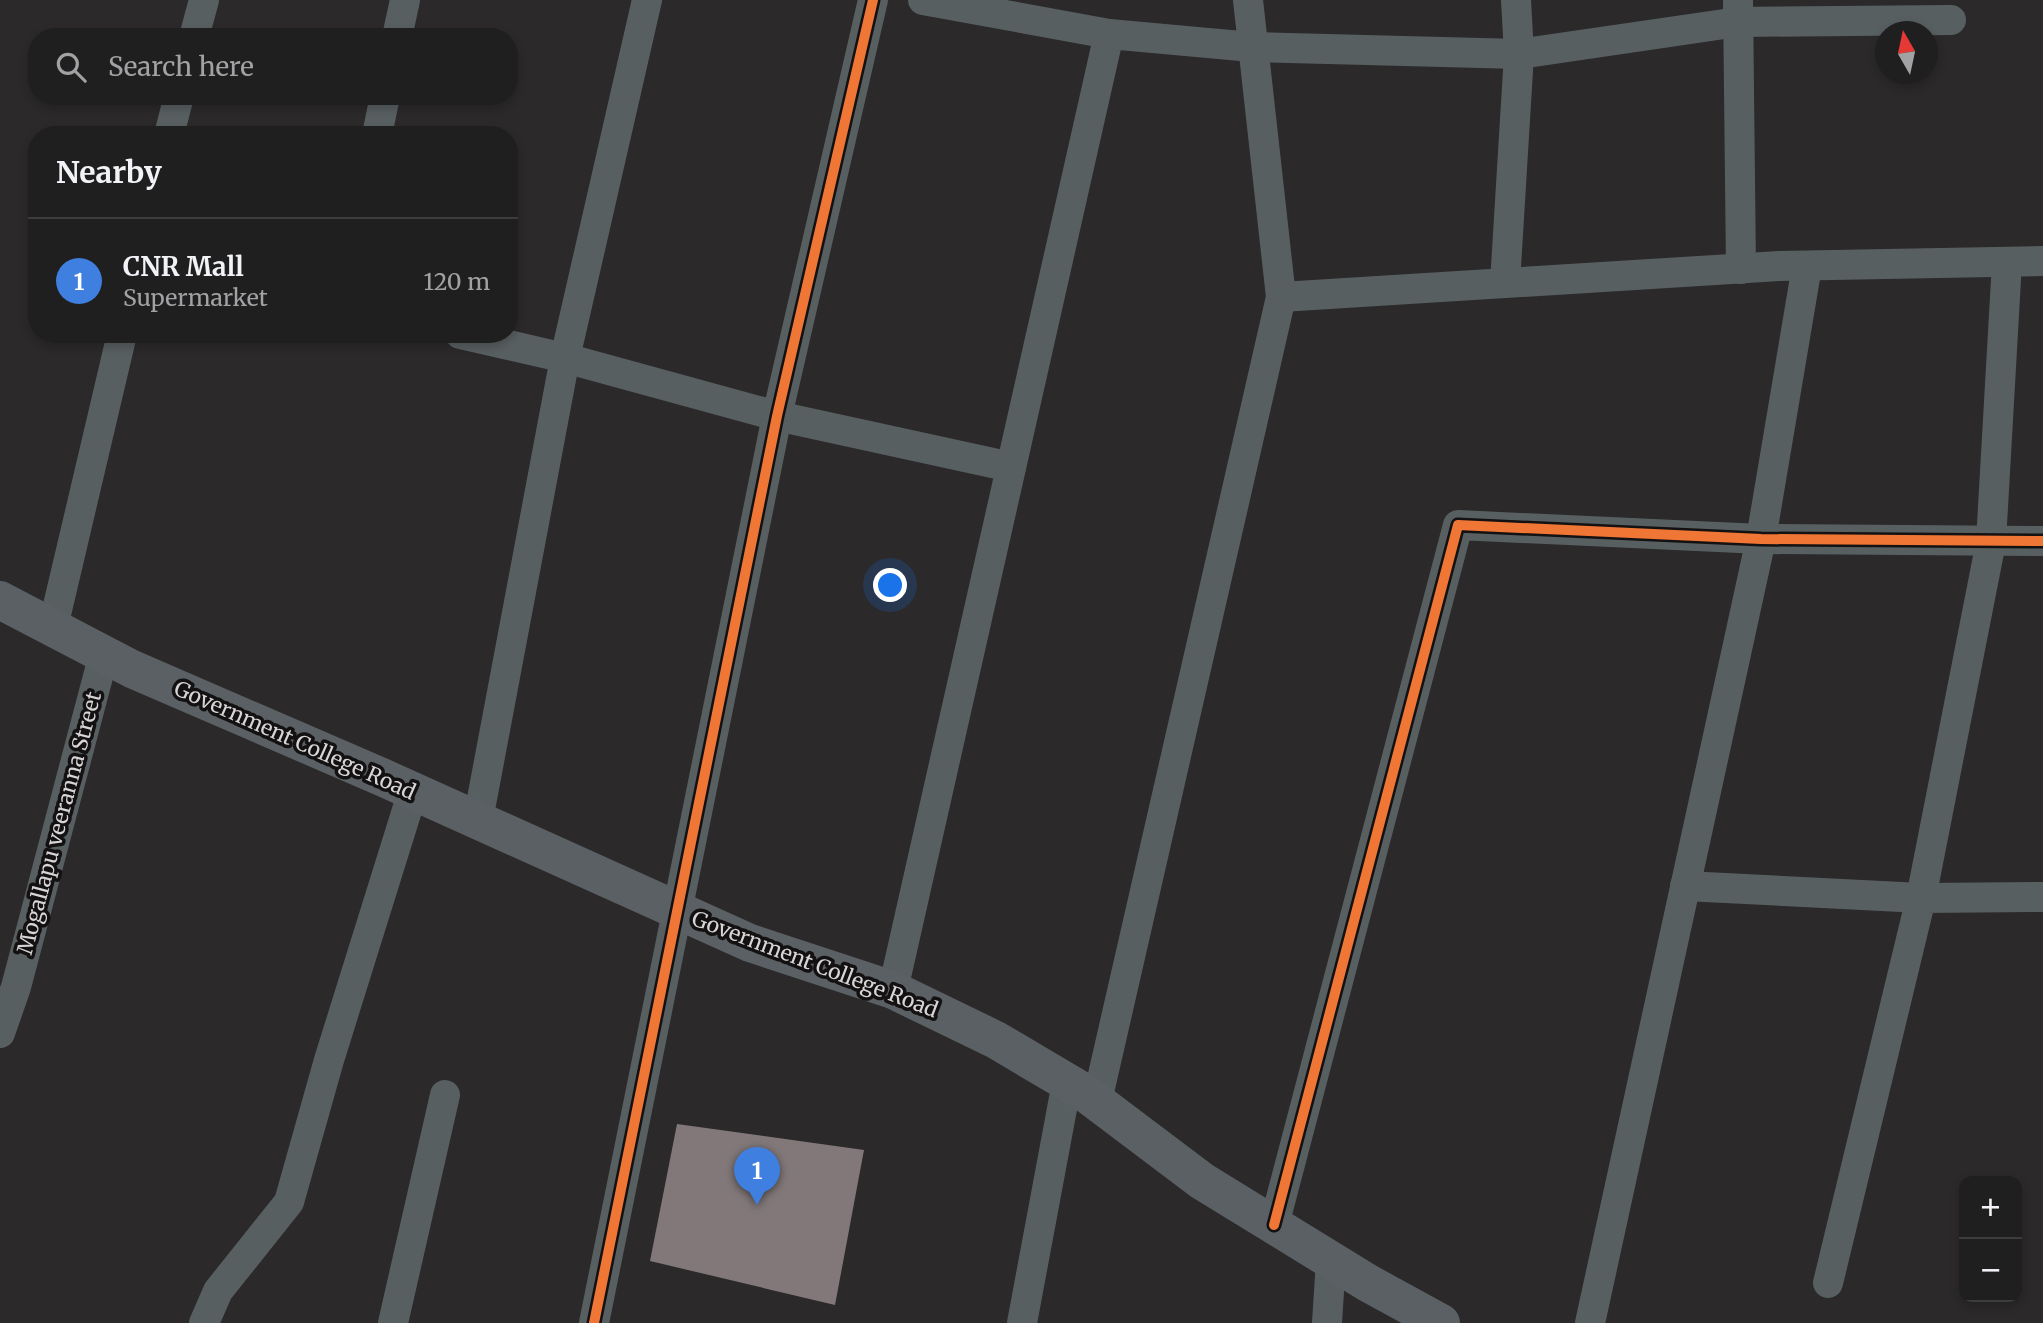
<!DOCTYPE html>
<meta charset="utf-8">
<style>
:root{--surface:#201f20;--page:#282729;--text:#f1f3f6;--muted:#a2a2a5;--line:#3d3d3e;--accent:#ea580c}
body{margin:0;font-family:Merriweather,serif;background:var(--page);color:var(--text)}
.controls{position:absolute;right:21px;bottom:21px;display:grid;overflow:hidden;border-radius:14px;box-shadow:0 4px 10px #0003}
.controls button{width:63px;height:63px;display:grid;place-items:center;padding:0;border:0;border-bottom:2px solid var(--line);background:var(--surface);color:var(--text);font:35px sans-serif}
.compass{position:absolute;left:1875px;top:21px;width:63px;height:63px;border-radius:50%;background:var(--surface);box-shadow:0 4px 10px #0003;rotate:351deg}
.you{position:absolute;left:891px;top:586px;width:24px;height:24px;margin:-18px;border:5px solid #fff;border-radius:50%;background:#1a73e8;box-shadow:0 0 0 10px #1a73e833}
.badge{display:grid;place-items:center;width:46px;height:46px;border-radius:50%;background:var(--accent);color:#fff;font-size:23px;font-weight:700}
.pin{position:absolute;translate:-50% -58px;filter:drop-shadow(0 2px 4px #0008)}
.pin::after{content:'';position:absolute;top:37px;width:24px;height:21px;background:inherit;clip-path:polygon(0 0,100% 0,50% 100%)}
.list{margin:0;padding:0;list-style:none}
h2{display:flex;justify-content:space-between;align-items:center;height:91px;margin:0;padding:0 28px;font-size:30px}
h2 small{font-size:23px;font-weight:400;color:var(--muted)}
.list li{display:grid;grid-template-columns:46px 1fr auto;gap:21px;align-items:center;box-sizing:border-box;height:126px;padding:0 28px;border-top:2px solid var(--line)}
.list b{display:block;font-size:26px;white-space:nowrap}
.list p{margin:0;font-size:23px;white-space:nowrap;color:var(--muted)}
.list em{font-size:23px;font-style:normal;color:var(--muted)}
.icon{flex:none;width:38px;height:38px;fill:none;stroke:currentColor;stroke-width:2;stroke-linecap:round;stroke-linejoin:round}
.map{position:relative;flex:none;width:2043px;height:1323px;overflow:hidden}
.search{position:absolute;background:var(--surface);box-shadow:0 4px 10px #0003;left:28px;top:28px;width:490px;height:77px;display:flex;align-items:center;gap:18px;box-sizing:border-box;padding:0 24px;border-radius:28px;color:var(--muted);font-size:26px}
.panel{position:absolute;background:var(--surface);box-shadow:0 4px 10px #0003;left:28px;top:126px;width:490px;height:217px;border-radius:28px}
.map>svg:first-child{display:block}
.building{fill:#82787a}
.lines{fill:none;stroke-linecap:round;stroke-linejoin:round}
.street{stroke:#585f60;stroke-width:30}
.secondary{stroke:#5a6063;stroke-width:38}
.cycleway-casing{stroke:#131112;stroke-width:15}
.cycleway{stroke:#f07635;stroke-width:10}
.labels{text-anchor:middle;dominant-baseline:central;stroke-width:7;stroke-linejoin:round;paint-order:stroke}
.street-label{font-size:21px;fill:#d8d5d6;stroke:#131112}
</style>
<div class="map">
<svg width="2043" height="1323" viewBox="0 0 2043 1323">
<rect width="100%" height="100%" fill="#2b292a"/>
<polygon class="building" points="677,1124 864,1150 835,1305 650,1261"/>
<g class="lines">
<g class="street">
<polyline points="923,0 1109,34 1252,47 1519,54 1738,22 1951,20"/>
<polyline points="1738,0 1741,269"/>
<polyline points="194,37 204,0"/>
<polyline points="397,37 405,0"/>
<polyline points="169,135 179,96"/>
<polyline points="377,135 385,96"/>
<polyline points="1505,283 1519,54 1516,0"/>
<polyline points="1281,297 1779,266 2043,261"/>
<polyline points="460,334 565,358 777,416 1011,467"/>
<polyline points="53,627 122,334"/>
<polyline points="478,820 565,358 647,0"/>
<polyline points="1685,886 1921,898 1991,542 2007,262"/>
<polyline points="893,990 1109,34"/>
<polyline points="0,1033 16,987 104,654"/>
<polyline points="1097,1101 1281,297 1248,0"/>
<polyline points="1274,1225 1458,525 1761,539 2043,541"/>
<polyline points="1828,1283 1921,898 2043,897"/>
<polyline points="204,1323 218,1291 289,1202 329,1060 413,791"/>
<polyline points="393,1323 445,1095"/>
<polyline points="594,1323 777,416 873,0"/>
<polyline points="1022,1323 1067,1082"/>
<polyline points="1327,1323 1331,1260"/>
<polyline points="1590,1323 1761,539 1807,266"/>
</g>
<polyline class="secondary" points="0,600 132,669 384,778 750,943 893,990 996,1040 1084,1092 1202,1181 1368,1283 1441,1323"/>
<defs>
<g id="cycleway">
<polyline points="1274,1225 1458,525 1761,539 2043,541"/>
<polyline points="594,1323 777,416 873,0"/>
</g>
</defs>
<use href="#cycleway" class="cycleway-casing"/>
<use href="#cycleway" class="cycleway"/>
</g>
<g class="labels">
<g class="street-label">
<text transform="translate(295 740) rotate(24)">Government College Road</text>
<text transform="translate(59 823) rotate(-75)">Mogallapu veeranna Street</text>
<text transform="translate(815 964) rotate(21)">Government College Road</text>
</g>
</g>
</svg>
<div class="controls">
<button>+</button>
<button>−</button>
</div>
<svg class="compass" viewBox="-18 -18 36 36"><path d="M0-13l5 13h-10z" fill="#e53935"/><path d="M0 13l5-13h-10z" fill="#a2a2a5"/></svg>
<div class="you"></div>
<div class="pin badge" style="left:757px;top:1205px;background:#3f7fe0">1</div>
<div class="search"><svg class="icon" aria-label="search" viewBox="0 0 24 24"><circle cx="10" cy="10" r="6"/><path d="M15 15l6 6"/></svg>Search here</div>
<section class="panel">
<h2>Nearby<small></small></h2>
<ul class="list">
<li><span class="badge" style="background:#3f7fe0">1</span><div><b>CNR Mall</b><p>Supermarket</p></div><em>120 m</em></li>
</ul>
</section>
</div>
